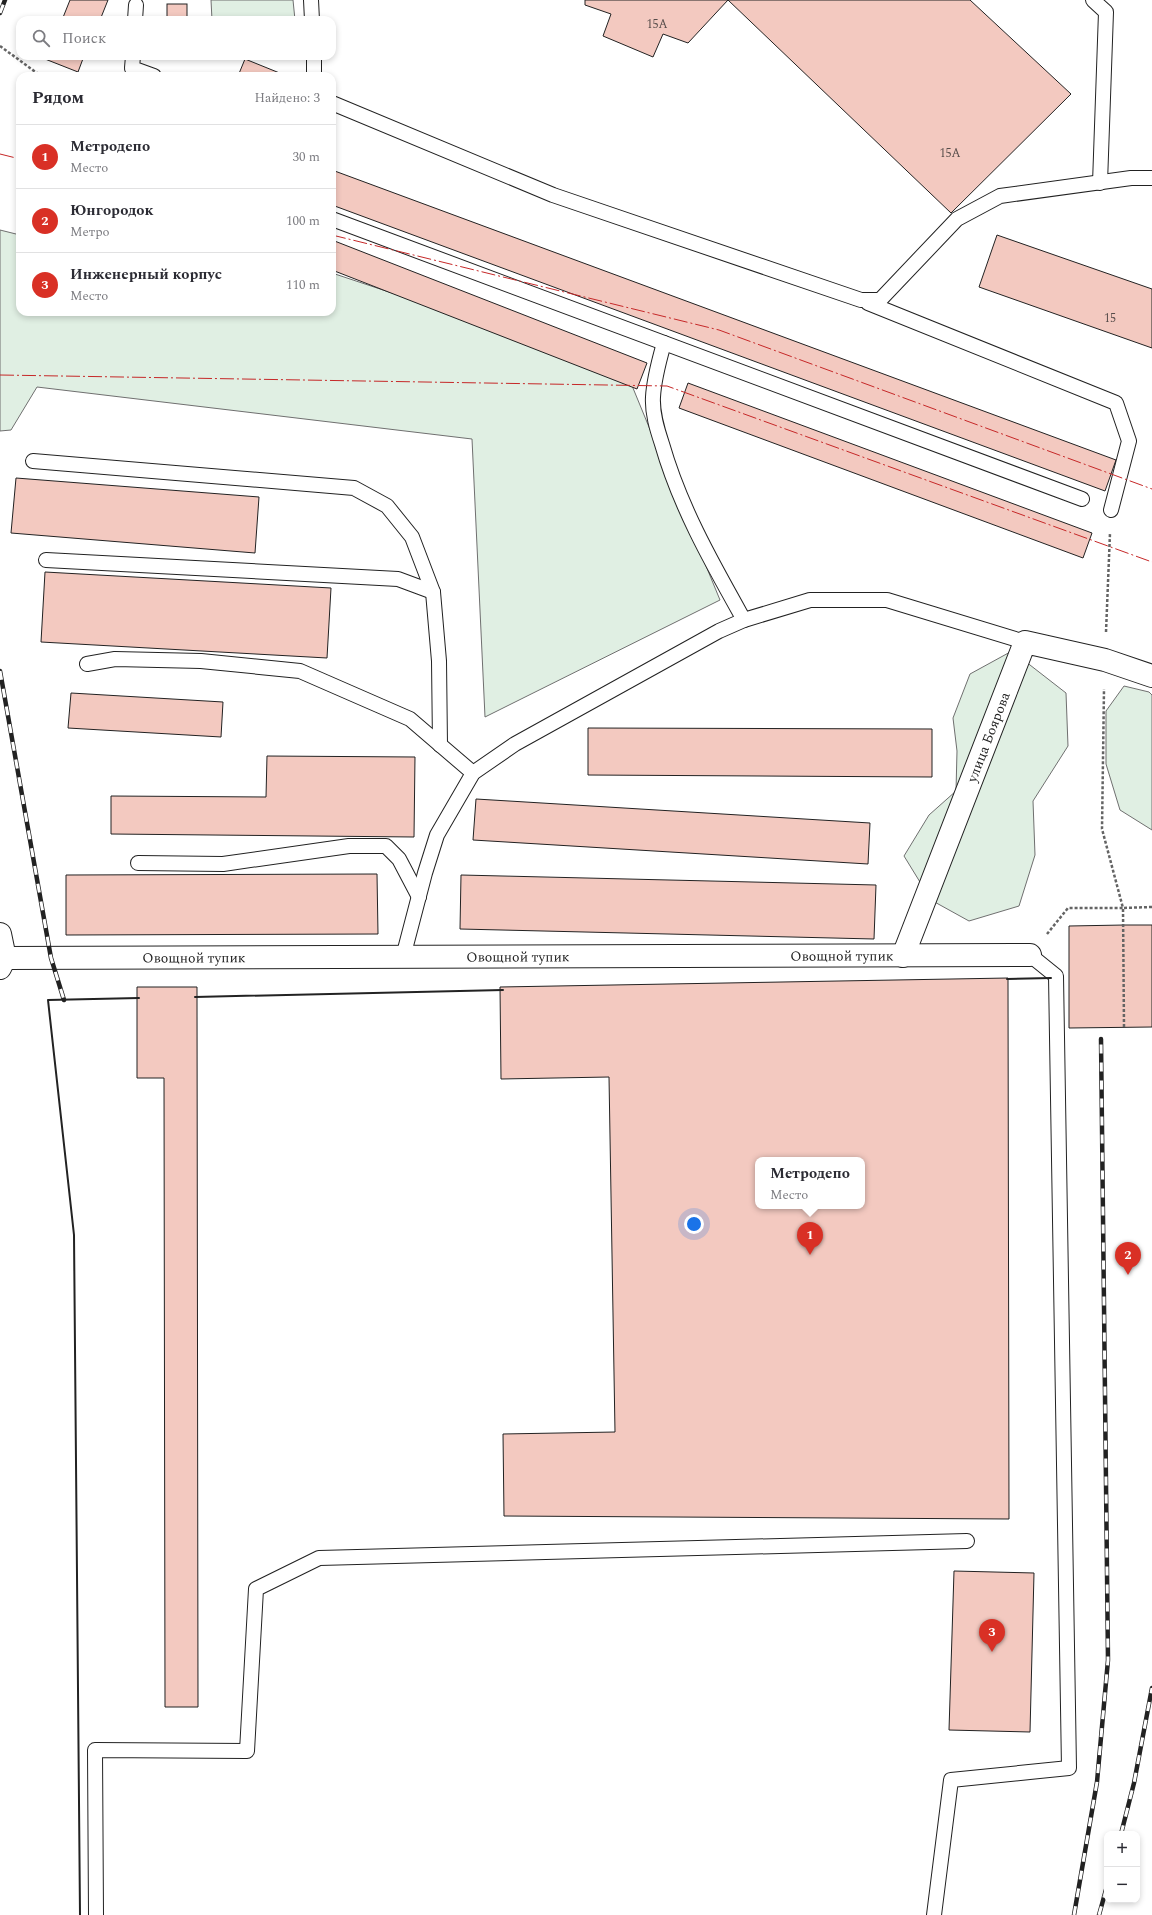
<!DOCTYPE html>
<html lang="ru">
<meta charset="utf-8">
<style>
:root{--surface:#fff;--page:#f7f7f7;--text:#2b2b33;--muted:#7c7c81;--line:#e1e1e2;--accent:#d93025}
body{margin:0;font-family:Spectral,serif;background:var(--page);color:var(--text)}
.controls{position:absolute;right:12px;bottom:12px;display:grid;overflow:hidden;border-radius:8px;box-shadow:0 2px 6px #0003}
.controls button{width:36px;height:36px;display:grid;place-items:center;padding:0;border:0;border-bottom:1px solid var(--line);background:var(--surface);color:var(--text);font:20px sans-serif}
.you{position:absolute;left:694px;top:1224px;width:14px;height:14px;margin:-10px;border:3px solid #fff;border-radius:50%;background:#1a73e8;box-shadow:0 0 0 6px #1a73e833}
.badge{display:grid;place-items:center;width:26px;height:26px;border-radius:50%;background:var(--accent);color:#fff;font-size:13px;font-weight:700}
.pin{position:absolute;translate:-50% -33px;filter:drop-shadow(0 1px 2px #0008)}
.pin::after{content:'';position:absolute;top:21px;width:14px;height:12px;background:inherit;clip-path:polygon(0 0,100% 0,50% 100%)}
.popup{position:absolute;left:755px;top:1157px;width:110px;height:52px;box-sizing:border-box;display:grid;place-content:center;border-radius:8px;background:var(--surface);filter:drop-shadow(0 1px 3px #0005);font-size:13px;white-space:nowrap;color:var(--muted)}
.popup b{font-size:15px;color:var(--text)}
.popup::after{content:'';position:absolute;left:50%;top:100%;margin-left:-8px;border:8px solid transparent;border-top-color:var(--surface)}
.list{margin:0;padding:0;list-style:none}
h2{display:flex;justify-content:space-between;align-items:center;height:52px;margin:0;padding:0 16px;font-size:17px}
h2 small{font-size:13px;font-weight:400;color:var(--muted)}
.list li{display:grid;grid-template-columns:26px 1fr auto;gap:12px;align-items:center;box-sizing:border-box;height:64px;padding:0 16px;border-top:1px solid var(--line)}
.list b{display:block;font-size:15px;white-space:nowrap}
.list p{margin:0;font-size:13px;white-space:nowrap;color:var(--muted)}
.list em{font-size:13px;font-style:normal;color:var(--muted)}
.icon{flex:none;width:22px;height:22px;fill:none;stroke:currentColor;stroke-width:2;stroke-linecap:round;stroke-linejoin:round}
.map{position:relative;flex:none;width:1152px;height:1915px;overflow:hidden}
.search{position:absolute;background:var(--surface);box-shadow:0 2px 6px #0003;left:16px;top:16px;width:320px;height:44px;display:flex;align-items:center;gap:10px;box-sizing:border-box;padding:0 14px;border-radius:12px;color:var(--muted);font-size:15px}
.panel{position:absolute;background:var(--surface);box-shadow:0 2px 6px #0003;left:16px;top:72px;width:320px;height:244px;border-radius:12px}
.map>svg:first-child{display:block}
.green{fill:#e0efe3;stroke:#6f6f6f}
.building{fill:#f3c9c0;stroke:#222;fill-rule:evenodd}
.lines{fill:none;stroke-linecap:round;stroke-linejoin:round}
.service-casing{stroke:#222;stroke-width:16}
.minor-casing{stroke:#222;stroke-width:24}
.path{stroke:#646464;stroke-width:2.5;stroke-dasharray:3 2;stroke-linecap:butt}
.service{stroke:#fff;stroke-width:14}
.minor{stroke:#fff;stroke-width:22}
.rail-casing{stroke:#222;stroke-width:4.5}
.rail{stroke:#fff;stroke-width:3;stroke-dasharray:9;stroke-linecap:butt}
.wall{stroke:#222;stroke-width:2}
.power{stroke:#c62828;stroke-width:1;stroke-dasharray:14 3 2 3;stroke-linecap:butt}
.labels{text-anchor:middle;dominant-baseline:central;stroke-width:3;stroke-linejoin:round;paint-order:stroke}
.number-label{font-size:12px;fill:#564c4a}
.street-label{font-size:14px;fill:#222;stroke:#fff}
</style>
<div class="map">
<svg width="1152" height="1915" viewBox="0 0 1152 1915">
<rect width="100%" height="100%" fill="#fff"/>
<g class="green">
<polygon points="211,0 293,0 295,20 212,20"/>
<polygon points="0,230 20,235 20,312 332,312 332,273 626,371 720,600 485,717 472,439 37,387 11,430 0,431"/>
<polygon points="1012,651 1066,693 1068,746 1033,801 1035,855 1019,906 969,921 931,900 904,856 929,815 956,791 957,751 953,718 970,674"/>
<polygon points="1124,686 1149,692 1152,695 1152,830 1120,810 1106,764 1106,711"/>
</g>
<g class="building">
<polygon points="70,0 108,0 100,20 62,20"/>
<polygon points="585,0 728,0 688,43 663,34 653,57 603,36 611,14 585,5"/>
<polygon points="728,0 970,0 1071,94 951,213"/>
<rect x="167" y="4" width="20" height="16"/>
<polygon points="46,56 84,56 78,72 45,59"/>
<polygon points="245,59 287,76 238,76"/>
<polygon points="332,170 1116,460 1105,491 332,205"/>
<polygon points="997,235 1152,289 1152,348 979,287"/>
<polygon points="332,240 647,363 637,389 332,270"/>
<polygon points="688,383 1092,533 1083,558 679,408"/>
<polygon points="16,478 259,497 255,553 11,533"/>
<polygon points="45,572 331,588 327,658 41,642"/>
<polygon points="71,693 223,702 221,737 68,728"/>
<polygon points="588,728 932,729 932,777 588,775"/>
<polygon points="267,756 415,757 414,837 111,834 111,796 266,797"/>
<polygon points="476,799 870,823 868,864 473,840"/>
<polygon points="377,874 378,934 66,935 66,875"/>
<polygon points="461,875 876,885 874,939 460,929"/>
<polygon points="1124,925 1152,925 1152,1027 1069,1028 1069,926"/>
<path d="M 1008,978 L 1009,1519 L 504,1516 L 503,1434 L 615,1432 L 609,1077 L 501,1079 L 500,987 ZM 758,1160 L 862,1160 L 862,1206 L 758,1206 Z"/>
<polygon points="137,987 197,987 198,1707 165,1707 164,1078 137,1078"/>
<polygon points="954,1571 1034,1573 1030,1732 949,1730"/>
</g>
<g class="lines">
<defs>
<g id="service">
<polyline points="311,0 312,20"/>
<polyline points="1093,0 1106,12 1100,183"/>
<polyline points="135,20 136,5"/>
<polyline points="133,56 132,68 154,76"/>
<polyline points="314,56 314,76"/>
<polyline points="332,103 553,195 861,300 880,300 957,219 1000,196 1131,178 1152,178"/>
<polyline points="332,219 1082,499"/>
<polyline points="868,303 1116,403 1129,441 1111,510"/>
<path d="M 664,343 C 659,361 654,378 653,397 C 652,413 657,429 662,444 C 680,507 712,563 744,620"/>
<polyline points="33,461 354,488 387,506 412,537 433,592 439,661 440,745"/>
<polyline points="46,560 398,579 433,592"/>
<polyline points="87,664 115,659 201,661 300,671 410,719 473,773"/>
<polyline points="138,863 223,864 349,846 386,846 399,859 419,897"/>
<polyline points="403,957 425,873 437,835 473,773 515,744 719,631 744,620 810,600 887,600 1025,642"/>
<polyline points="96,1915 95,1750 247,1751 256,1589 319,1558 967,1541"/>
<polyline points="934,1915 951,1780 1069,1768 1056,976 1030,955"/>
</g>
<g id="minor">
<polyline points="0,934 5,958 0,968"/>
<path id="s1" d="M 903,956 L 1025,642 L 1105,660 L 1152,676"/>
<path id="s2" d="M 5,958 L 1030,955"/>
</g>
</defs>
<use href="#service" class="service-casing"/>
<use href="#minor" class="minor-casing"/>
<g class="path">
<polyline points="0,46 41,76"/>
<polyline points="1106,632 1110,533"/>
<polyline points="1047,934 1068,908 1123,908 1102,829 1104,689"/>
<polyline points="1124,1027 1123,908 1152,907"/>
</g>
<use href="#service" class="service"/>
<use href="#minor" class="minor"/>
<defs>
<g id="rail">
<polyline points="0,13 5,0"/>
<polyline points="0,671 51,958 64,1000"/>
<polyline points="1121,1834 1134,1783 1152,1688"/>
<polyline points="1074,1915 1097,1782 1108,1660 1101,1039"/>
<polyline points="1099,1915 1107,1886"/>
</g>
</defs>
<use href="#rail" class="rail-casing"/>
<use href="#rail" class="rail"/>
<g class="wall">
<polyline points="1007,979 1051,978"/>
<polyline points="195,997 503,990"/>
<polyline points="80,1915 74,1235 48,1000 139,998"/>
</g>
<g class="power">
<polyline points="0,154 20,159"/>
<polyline points="332,235 719,330 1152,489"/>
<polyline points="0,375 667,386 1152,562"/>
</g>
</g>
<g class="labels">
<g class="number-label">
<text x="657" y="24">15А</text>
<text x="950" y="153">15А</text>
<text x="1110" y="318">15</text>
</g>
<g class="street-label">
<text stroke="none"><textPath href="#s1" startOffset="235">улица Боярова</textPath></text>
<text stroke="none"><textPath href="#s2" startOffset="513">Овощной тупик</textPath></text>
<text stroke="none"><textPath href="#s2" startOffset="837">Овощной тупик</textPath></text>
<text stroke="none"><textPath href="#s2" startOffset="189">Овощной тупик</textPath></text>
</g>
</g>
</svg>
<div class="controls">
<button>+</button>
<button>−</button>
</div>
<div class="you"></div>
<div class="pin badge" style="left:810px;top:1255px">1</div>
<div class="popup"><b>Метродепо</b>Место</div>
<div class="pin badge" style="left:1128px;top:1275px">2</div>
<div class="pin badge" style="left:992px;top:1652px">3</div>
<div class="search"><svg class="icon" aria-label="search" viewBox="0 0 24 24"><circle cx="10" cy="10" r="6"/><path d="M15 15l6 6"/></svg>Поиск</div>
<section class="panel">
<h2>Рядом<small>Найдено: 3</small></h2>
<ul class="list">
<li><span class="badge">1</span><div><b>Метродепо</b><p>Место</p></div><em>30 m</em></li>
<li><span class="badge">2</span><div><b>Юнгородок</b><p>Метро</p></div><em>100 m</em></li>
<li><span class="badge">3</span><div><b>Инженерный корпус</b><p>Место</p></div><em>110 m</em></li>
</ul>
</section>
</div>
